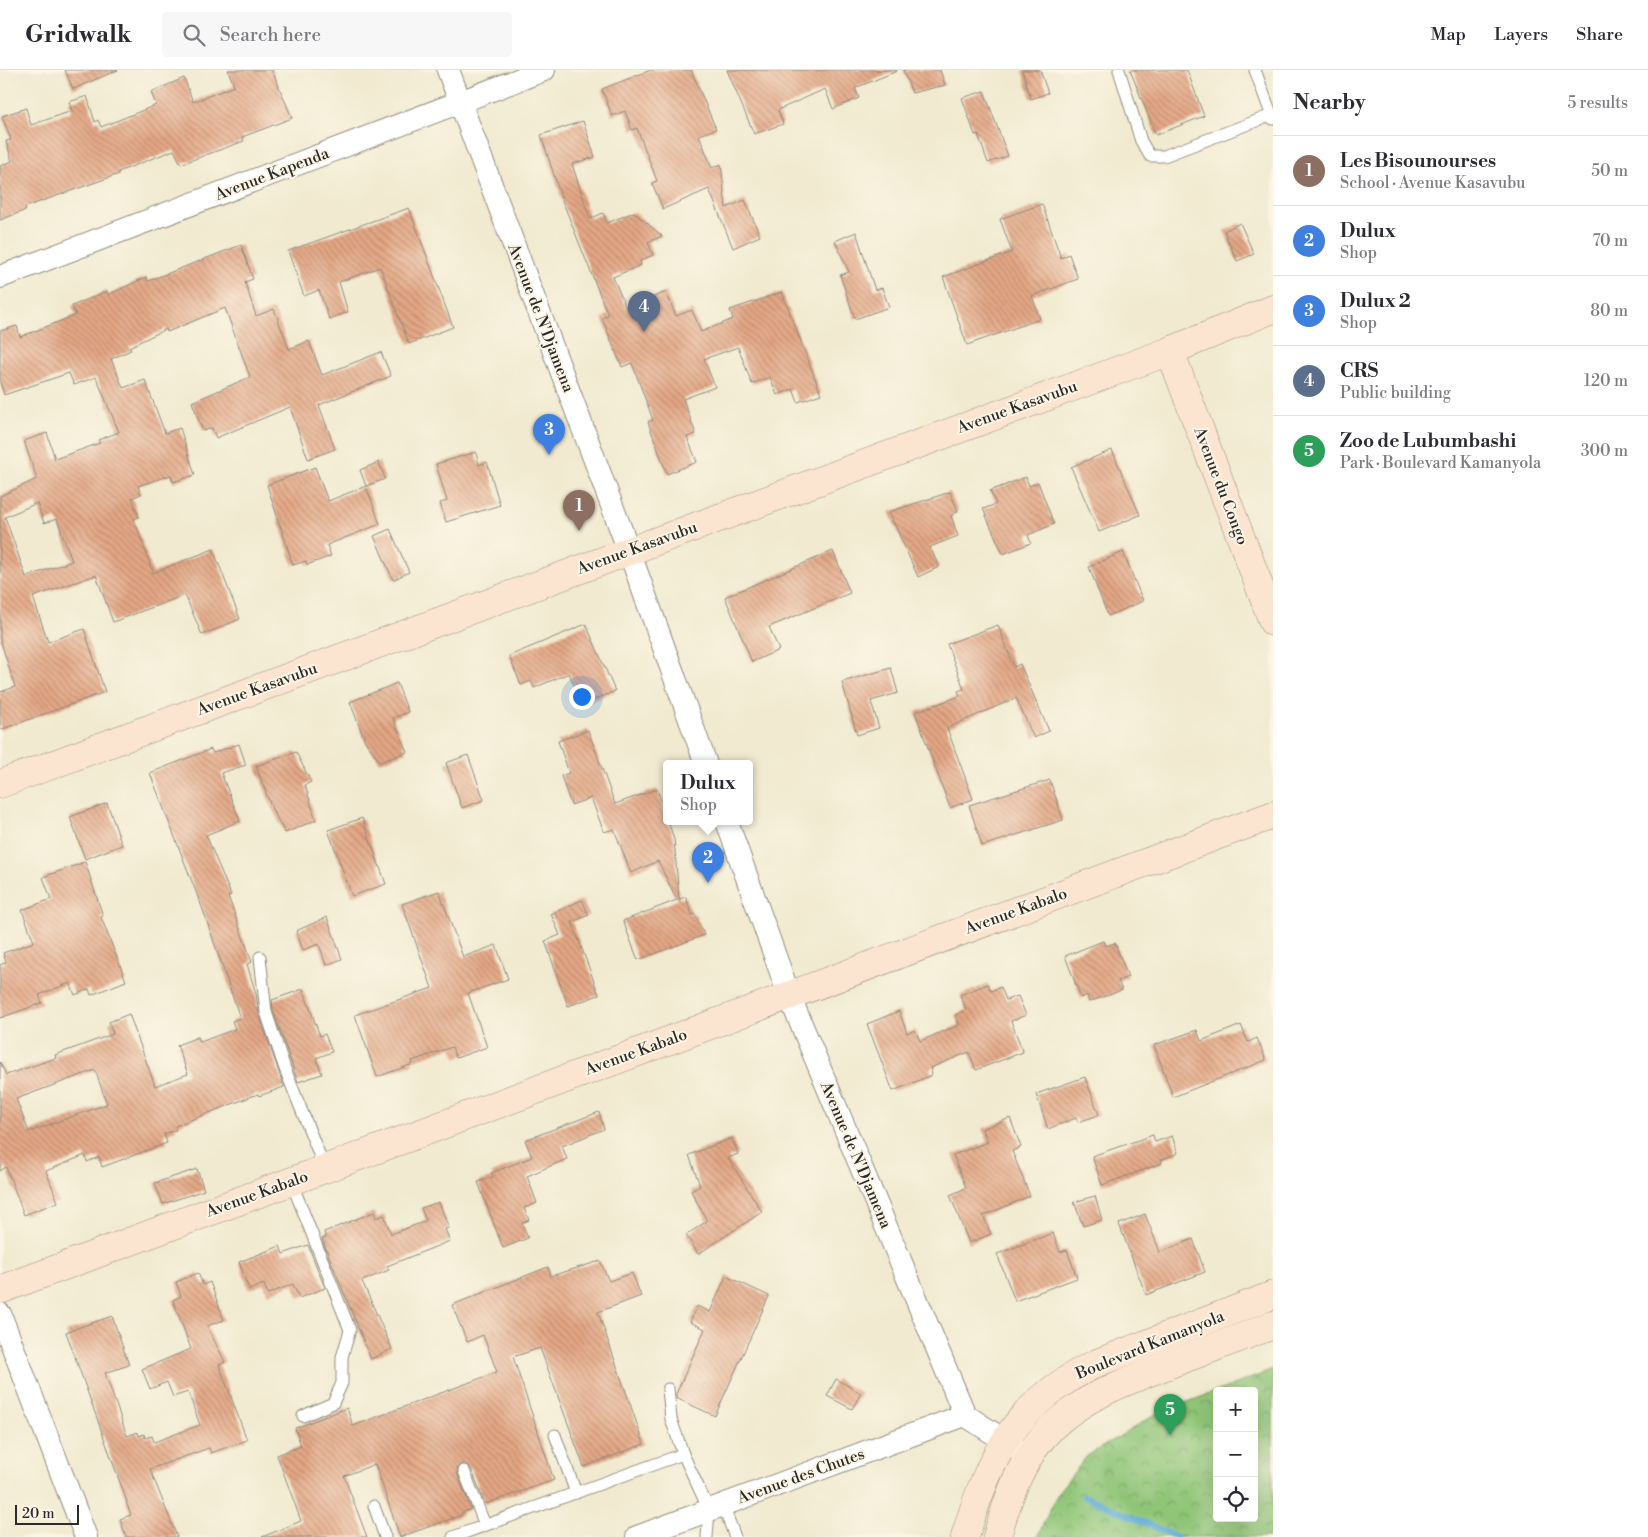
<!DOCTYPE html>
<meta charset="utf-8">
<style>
:root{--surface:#fff;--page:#f7f7f7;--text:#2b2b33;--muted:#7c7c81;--line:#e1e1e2;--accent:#1f6fb2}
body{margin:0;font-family:"Libre Bodoni",serif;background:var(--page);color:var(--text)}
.controls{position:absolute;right:15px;bottom:15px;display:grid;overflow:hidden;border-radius:5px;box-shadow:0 5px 20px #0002}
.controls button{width:45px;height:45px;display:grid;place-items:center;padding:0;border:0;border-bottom:1px solid var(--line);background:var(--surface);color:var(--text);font:25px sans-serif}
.scale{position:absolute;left:15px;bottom:12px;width:64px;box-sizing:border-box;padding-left:5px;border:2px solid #2b2b2b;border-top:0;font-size:14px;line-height:18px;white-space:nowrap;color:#2b2b2b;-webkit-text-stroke:4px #fcf5e5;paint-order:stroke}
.you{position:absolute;left:581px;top:626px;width:18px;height:18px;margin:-12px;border:4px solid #fff;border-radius:50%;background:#1a73e8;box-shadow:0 0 0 8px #1a73e833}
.badge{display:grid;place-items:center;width:32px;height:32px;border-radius:50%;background:var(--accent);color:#fff;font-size:16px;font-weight:700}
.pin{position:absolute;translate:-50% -41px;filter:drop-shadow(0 1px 2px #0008)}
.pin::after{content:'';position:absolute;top:26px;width:18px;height:15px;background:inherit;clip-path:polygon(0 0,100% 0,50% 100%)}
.popup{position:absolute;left:663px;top:690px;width:90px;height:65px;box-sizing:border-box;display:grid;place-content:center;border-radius:5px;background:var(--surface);filter:drop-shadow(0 1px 4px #0005);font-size:16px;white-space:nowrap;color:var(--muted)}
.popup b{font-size:19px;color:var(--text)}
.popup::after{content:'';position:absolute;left:50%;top:100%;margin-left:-10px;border:10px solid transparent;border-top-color:var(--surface)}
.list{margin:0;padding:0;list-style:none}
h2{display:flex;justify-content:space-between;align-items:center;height:65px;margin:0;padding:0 20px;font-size:21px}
h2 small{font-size:16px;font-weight:400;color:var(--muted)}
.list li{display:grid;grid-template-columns:32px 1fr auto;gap:15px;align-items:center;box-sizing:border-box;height:70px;padding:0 20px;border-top:1px solid var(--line)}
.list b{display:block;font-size:19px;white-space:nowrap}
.list p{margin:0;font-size:16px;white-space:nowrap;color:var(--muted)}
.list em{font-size:16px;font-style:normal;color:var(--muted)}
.icon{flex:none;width:28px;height:28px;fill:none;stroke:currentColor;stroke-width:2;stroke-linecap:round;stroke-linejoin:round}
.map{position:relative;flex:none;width:1273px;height:1467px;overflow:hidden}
header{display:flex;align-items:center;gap:30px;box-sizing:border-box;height:70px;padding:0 25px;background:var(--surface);border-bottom:1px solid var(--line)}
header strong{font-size:24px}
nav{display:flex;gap:28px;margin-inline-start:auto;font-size:18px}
.search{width:350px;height:45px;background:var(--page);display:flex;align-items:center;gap:12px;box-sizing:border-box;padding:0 18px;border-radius:5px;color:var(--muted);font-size:19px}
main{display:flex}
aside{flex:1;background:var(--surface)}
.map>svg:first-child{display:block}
.park{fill:url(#park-crowns);stroke:#5d7851}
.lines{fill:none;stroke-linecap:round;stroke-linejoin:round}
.stream{stroke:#5aaad4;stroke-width:6}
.building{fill:url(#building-back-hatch);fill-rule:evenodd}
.lane-casing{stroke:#8e8a7e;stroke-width:13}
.street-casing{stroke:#8e8a7e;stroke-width:24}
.secondary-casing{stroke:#8e8a7e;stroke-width:29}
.lane{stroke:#fff;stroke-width:11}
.street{stroke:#fff;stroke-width:22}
.secondary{stroke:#fce5d0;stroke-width:28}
.labels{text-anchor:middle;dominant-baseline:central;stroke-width:4;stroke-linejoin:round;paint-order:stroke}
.street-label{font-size:16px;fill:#2b2b2b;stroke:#fcf5e5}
</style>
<header>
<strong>Gridwalk</strong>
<div class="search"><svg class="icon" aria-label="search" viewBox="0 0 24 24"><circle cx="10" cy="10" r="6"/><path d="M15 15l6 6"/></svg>Search here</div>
<nav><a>Map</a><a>Layers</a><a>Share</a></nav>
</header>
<main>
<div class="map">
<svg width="1273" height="1467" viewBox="0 0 1273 1467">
<defs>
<pattern id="park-crowns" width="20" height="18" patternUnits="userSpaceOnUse" patternTransform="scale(1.25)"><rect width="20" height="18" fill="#8fc577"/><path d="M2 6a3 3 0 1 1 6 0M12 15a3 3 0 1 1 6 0" fill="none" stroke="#75a062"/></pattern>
<pattern id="building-back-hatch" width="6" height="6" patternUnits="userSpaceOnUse" patternTransform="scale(1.25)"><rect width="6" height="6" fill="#e4a785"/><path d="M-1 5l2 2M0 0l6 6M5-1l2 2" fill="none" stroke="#b9886d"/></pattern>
</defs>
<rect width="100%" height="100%" fill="#fcf5e5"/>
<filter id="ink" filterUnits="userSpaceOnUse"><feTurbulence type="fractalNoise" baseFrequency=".02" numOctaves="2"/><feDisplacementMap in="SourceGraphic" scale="10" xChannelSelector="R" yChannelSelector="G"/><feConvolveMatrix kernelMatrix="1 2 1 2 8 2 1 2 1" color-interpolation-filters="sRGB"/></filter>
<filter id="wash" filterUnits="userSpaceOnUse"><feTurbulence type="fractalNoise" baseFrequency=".0096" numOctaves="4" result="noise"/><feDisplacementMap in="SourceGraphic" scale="20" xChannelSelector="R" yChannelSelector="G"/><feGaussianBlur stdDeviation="1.12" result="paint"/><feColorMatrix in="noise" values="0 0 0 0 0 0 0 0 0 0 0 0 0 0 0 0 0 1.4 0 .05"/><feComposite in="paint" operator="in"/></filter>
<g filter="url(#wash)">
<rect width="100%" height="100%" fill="#f1ead0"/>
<polygon class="park" points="1273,1300 1273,1467 1037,1467 1059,1421 1087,1386 1158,1343 1217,1321 1217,1448 1254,1448 1254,1321 1218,1321"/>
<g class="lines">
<polyline class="stream" points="1084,1426 1177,1467"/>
</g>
<g id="blocks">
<g class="building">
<polygon points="65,0 118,0 73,19"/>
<polygon points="228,0 272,0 292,48 242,67 244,71 181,94 174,80 118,102 119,104 25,137 26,140 0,150 0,96 12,91 6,71 11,70 2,46 26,38 31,55 72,41 69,32 87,26 95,52 98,50 101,57 156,35 151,22 184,8 193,32 234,16"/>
<polygon points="651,0 691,0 716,59 699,65 712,98 721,94 726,138 745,130 760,166 733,178 709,119 663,139 652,113 657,111 637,58 632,60 625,41 612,46 602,19"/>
<polygon points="727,0 897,0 897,1 855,18 859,28 833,39 825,19 778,40 783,54 754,64"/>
<polygon points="903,0 940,0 945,15 912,23"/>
<polygon points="1022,0 1040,0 1048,23 1031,29"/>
<polygon points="1130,0 1187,0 1204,46 1156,65"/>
<polygon points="984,21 1008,86 988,93 978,64 975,65 962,28"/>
<polygon points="583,51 595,87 572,94 590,149 603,143 607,153 634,142 662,166 648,172 653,185 640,191 641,195 613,207 626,238 666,222 676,246 692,240 701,262 733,249 730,240 782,222 821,324 798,332 793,319 777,325 770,307 752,314 738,277 704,289 715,317 683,329 696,364 687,367 697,392 667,404 648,352 653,350 632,293 622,297 602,248 608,245 562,130 541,65"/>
<polygon points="1042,134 1061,188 1069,184 1078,209 1032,226 1040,249 967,275 943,207 1012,182 1000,149"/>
<polygon points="409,138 453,257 409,274 380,197 339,212 348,242 329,249 319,220 304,226 288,181"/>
<polygon points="1240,153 1254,184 1237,191 1224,161"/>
<polygon points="856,162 875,220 882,218 889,237 855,249 840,205 849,202 835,171"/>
<path d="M 241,175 L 253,209 L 245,212 L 256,246 L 274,239 L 289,279 L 309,271 L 322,305 L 381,282 L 391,306 L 319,335 L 335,379 L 308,389 L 290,337 L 216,368 L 212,358 L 203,361 L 192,332 L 250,307 L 225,238 L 167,262 L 166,259 L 129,277 L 131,280 L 111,289 L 123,318 L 145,310 L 165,363 L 180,358 L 195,405 L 173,412 L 171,405 L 138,416 L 141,424 L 132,428 L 139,447 L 134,449 L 153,503 L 213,479 L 240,549 L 202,565 L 185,525 L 113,552 L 96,505 L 33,527 L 48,572 L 84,559 L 105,622 L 0,660 L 0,622 L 15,617 L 0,569 L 0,426 L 37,409 L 24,371 L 47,363 L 55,389 L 100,373 L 98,370 L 119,362 L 96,307 L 74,315 L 69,303 L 4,325 L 0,312 L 0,261 L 17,256 L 20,267 L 76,245 L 72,236 L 107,221 L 108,225 L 146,207 L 148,211 ZM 37,433 L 44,453 L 57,449 L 72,491 L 26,507 L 5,447 Z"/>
<polygon points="1112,380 1140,445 1099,462 1071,397"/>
<polygon points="476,382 479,395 487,392 500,435 446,452 440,433 447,431 436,394"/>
<polygon points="379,392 385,409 366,416 360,400"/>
<polygon points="315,397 328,431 366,416 380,454 327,475 331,486 307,495 306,491 293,495 267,415"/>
<polygon points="1026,407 1029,416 1038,412 1054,454 1028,465 1031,473 1003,484 983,439 996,434 990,421"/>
<polygon points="950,422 958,441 951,446 958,466 930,477 939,497 918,507 889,442"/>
<polygon points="390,459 409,502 393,510 374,466"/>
<polygon points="833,481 850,523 769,557 779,580 752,592 725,527"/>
<polygon points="1123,482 1143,531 1108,546 1089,497"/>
<polygon points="586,554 615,621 582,635 569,603 534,618 531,611 521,615 509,586"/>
<polygon points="998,555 1014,597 1020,594 1049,661 1034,668 1016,628 947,658 973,729 950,738 915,642 960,626 958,621 964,619 947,574"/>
<polygon points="891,598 898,623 871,631 879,658 857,665 842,612"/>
<polygon points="397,613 408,642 393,648 407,682 380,692 365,671 350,632"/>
<polygon points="588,660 615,734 657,719 674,769 679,829 686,827 692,845 695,844 704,865 638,890 623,851 677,830 658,791 631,803 614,759 604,762 591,728 571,735 561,706 569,703 558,671"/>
<path d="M 239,674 L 246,695 L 221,703 L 240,751 L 206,765 L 231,825 L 228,826 L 252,892 L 247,894 L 256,924 L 259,944 L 284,1017 L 259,1026 L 258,1024 L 175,1056 L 176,1060 L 164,1064 L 167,1073 L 102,1097 L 99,1087 L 87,1092 L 85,1085 L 46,1101 L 58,1132 L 24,1145 L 6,1097 L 0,1101 L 0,992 L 6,1005 L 56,988 L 55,985 L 113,964 L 109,952 L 129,944 L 155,1016 L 188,1004 L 177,975 L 198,967 L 200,972 L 235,959 L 232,951 L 240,948 L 203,840 L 150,703 L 211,679 L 213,683 ZM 95,1000 L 107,1034 L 29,1062 L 16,1029 Z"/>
<polygon points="296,682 311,712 305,715 316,750 285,763 272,739 256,696"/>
<polygon points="468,685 484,730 462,738 446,693"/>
<polygon points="1050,710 1063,750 982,776 969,735"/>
<polygon points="107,733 122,775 85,789 70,747"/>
<polygon points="362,748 386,814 352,826 328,760"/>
<polygon points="85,792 103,846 101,847 126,911 91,925 89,919 75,925 70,913 39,925 42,933 0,948 0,895 6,892 3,883 34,872 22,840 51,829 43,807"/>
<polygon points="439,821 463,887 496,875 508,909 468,923 487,977 456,988 452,977 412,991 413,994 377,1007 355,945 432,918 402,834"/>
<polygon points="582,830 589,845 572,852 599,925 568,936 545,871 560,865 551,844"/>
<polygon points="327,847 342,889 326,895 319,874 303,880 296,861"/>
<polygon points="1103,871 1105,876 1115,873 1128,907 1118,911 1122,920 1089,932 1087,925 1081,928 1065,886"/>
<polygon points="988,914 991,921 1001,917 1006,930 1018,926 1026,945 1011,951 1023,982 976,1000 969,982 930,998 932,1005 893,1021 867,954 899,941 907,963 915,960 920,971 959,955 955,945 966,940 960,925"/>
<polygon points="303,919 320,966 325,964 332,982 316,988 322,1004 298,1012 273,940 272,930"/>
<polygon points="1241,955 1248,972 1257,968 1266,990 1173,1027 1154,975 1197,960 1201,971"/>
<polygon points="1085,1007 1099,1045 1078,1052 1076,1048 1048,1059 1036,1024"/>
<polygon points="599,1042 604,1059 562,1076 567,1089 527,1106 537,1133 524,1138 529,1150 522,1153 528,1168 503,1178 478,1112 493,1107 491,1103 532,1087 525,1070"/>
<polygon points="1010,1048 1021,1077 1012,1081 1030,1126 983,1146 991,1164 969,1173 950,1125 966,1118 953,1085 988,1072 982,1059"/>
<polygon points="1153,1065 1155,1072 1172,1066 1178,1083 1161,1090 1162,1093 1102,1115 1092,1086"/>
<polygon points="732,1068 738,1084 728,1088 762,1142 698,1184 686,1165 707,1151 691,1121 700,1116 689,1085"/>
<polygon points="197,1099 204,1120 163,1134 155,1113"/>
<polygon points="1095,1126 1102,1150 1083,1156 1074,1132"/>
<polygon points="439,1132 449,1158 445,1159 450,1171 387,1196 389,1200 362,1211 392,1279 371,1289 322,1169 326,1168 324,1162 374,1142 376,1148 384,1145 391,1164 426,1151 421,1138"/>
<polygon points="1145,1144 1160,1182 1193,1169 1205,1202 1146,1225 1119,1154"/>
<polygon points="1053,1163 1060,1182 1067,1180 1077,1208 1015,1231 997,1184"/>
<polygon points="308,1175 325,1218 299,1228 293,1214 268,1224 264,1214 249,1220 239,1192 280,1176 283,1184"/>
<polygon points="600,1191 609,1211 632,1203 641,1226 598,1242 644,1374 584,1397 540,1278 513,1287 554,1410 485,1434 471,1398 462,1394 458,1397 457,1403 471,1439 461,1443 462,1445 400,1467 375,1394 344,1406 367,1467 262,1467 301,1451 277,1385 301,1376 295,1358 347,1338 353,1356 497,1302 483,1265 467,1272 452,1235 548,1197 551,1206"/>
<polygon points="198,1203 203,1215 210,1212 224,1250 207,1256 225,1292 219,1295 247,1370 211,1383 209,1378 150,1399 177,1467 126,1467 120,1449 131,1445 126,1432 127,1432 66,1262 112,1246 129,1295 105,1303 127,1366 138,1362 139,1366 144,1364 145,1368 152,1366 154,1372 200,1355 188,1322 173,1327 167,1312 150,1319 142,1299 191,1279 173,1230 181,1226 176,1212"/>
<polygon points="726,1206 769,1226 715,1346 676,1328 676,1324 705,1259 690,1252 697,1236 710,1242"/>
<polygon points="836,1309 861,1323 852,1339 827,1326"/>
</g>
</g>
</g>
<g filter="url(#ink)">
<use href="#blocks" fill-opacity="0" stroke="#8e8a7e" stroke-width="1"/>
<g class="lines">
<defs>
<g id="lane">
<polyline points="1119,0 1141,71 1150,86 1164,86 1272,45"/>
<polyline points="1255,0 1273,49"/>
<polyline points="260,887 266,942 285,999 325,1099"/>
<polyline points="291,1111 350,1260 342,1287 342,1313 333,1333 303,1346"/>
<polyline points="668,1319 671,1349 683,1384 709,1440 707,1467"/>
<polyline points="555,1365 576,1423"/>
<polyline points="464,1401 485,1455"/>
<polyline points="723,1435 735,1467"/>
<polyline points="374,1436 385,1467"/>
<polyline points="453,1467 683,1384"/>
</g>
<g id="street">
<polyline points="448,0 629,481 706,694"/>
<polyline points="0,207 544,0"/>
<polyline points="727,752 789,925 965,1345 1019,1380"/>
<polyline points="0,1244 86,1467"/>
<polyline points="637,1467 965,1345"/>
</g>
<g id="secondary">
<polyline points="1170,281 1273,552"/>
<polyline points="0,714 1170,281 1273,239"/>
<polyline points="0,1220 1273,745"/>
<path d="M 965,1467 C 989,1385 1017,1331 1097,1293 L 1273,1225"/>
<path d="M 997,1467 C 1008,1427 1022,1386 1053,1356 C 1086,1325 1132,1309 1173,1293 C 1207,1280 1240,1268 1273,1255"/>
</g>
</defs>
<use href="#lane" class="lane-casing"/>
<use href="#street" class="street-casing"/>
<use href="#secondary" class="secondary-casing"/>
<use href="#lane" class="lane"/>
<use href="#street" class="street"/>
<use href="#secondary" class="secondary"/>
</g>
</g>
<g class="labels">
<g class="street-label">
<text transform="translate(272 104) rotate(-21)">Avenue Kapenda</text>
<text transform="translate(541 248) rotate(69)">Avenue de N'Djamena</text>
<text transform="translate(1017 337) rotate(-20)">Avenue Kasavubu</text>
<text transform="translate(1221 416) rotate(69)">Avenue du Congo</text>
<text transform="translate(637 478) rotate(-20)">Avenue Kasavubu</text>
<text transform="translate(257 619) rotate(-20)">Avenue Kasavubu</text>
<text transform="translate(1016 841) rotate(-20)">Avenue Kabalo</text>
<text transform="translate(636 982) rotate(-20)">Avenue Kabalo</text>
<text transform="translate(856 1085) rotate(67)">Avenue de N'Djamena</text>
<text transform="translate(257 1124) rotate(-20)">Avenue Kabalo</text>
<text transform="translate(1150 1275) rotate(-22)">Boulevard Kamanyola</text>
<text transform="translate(801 1406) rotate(-20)">Avenue des Chutes</text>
</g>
</g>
</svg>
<div class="controls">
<button>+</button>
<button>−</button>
<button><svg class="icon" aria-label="locate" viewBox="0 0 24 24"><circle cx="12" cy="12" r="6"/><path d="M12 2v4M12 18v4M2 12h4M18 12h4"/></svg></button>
</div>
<div class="scale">20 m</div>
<div class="you"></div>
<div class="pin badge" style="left:579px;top:461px;background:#8d6e63">1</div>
<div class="pin badge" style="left:708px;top:813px;background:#3f7fe0">2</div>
<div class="popup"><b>Dulux</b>Shop</div>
<div class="pin badge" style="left:549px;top:385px;background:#3f7fe0">3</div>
<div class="pin badge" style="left:644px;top:262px;background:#5c6f8a">4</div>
<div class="pin badge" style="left:1170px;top:1365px;background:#2e9e5b">5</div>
</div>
<aside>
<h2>Nearby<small>5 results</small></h2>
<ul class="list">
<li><span class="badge" style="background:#8d6e63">1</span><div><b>Les Bisounourses</b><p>School · Avenue Kasavubu</p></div><em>50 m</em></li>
<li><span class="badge" style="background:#3f7fe0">2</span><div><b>Dulux</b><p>Shop</p></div><em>70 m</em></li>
<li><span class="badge" style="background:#3f7fe0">3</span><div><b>Dulux 2</b><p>Shop</p></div><em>80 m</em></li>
<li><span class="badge" style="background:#5c6f8a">4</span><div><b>CRS</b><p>Public building</p></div><em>120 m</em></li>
<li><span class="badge" style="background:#2e9e5b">5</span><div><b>Zoo de Lubumbashi</b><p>Park · Boulevard Kamanyola</p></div><em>300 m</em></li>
</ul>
</aside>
</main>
